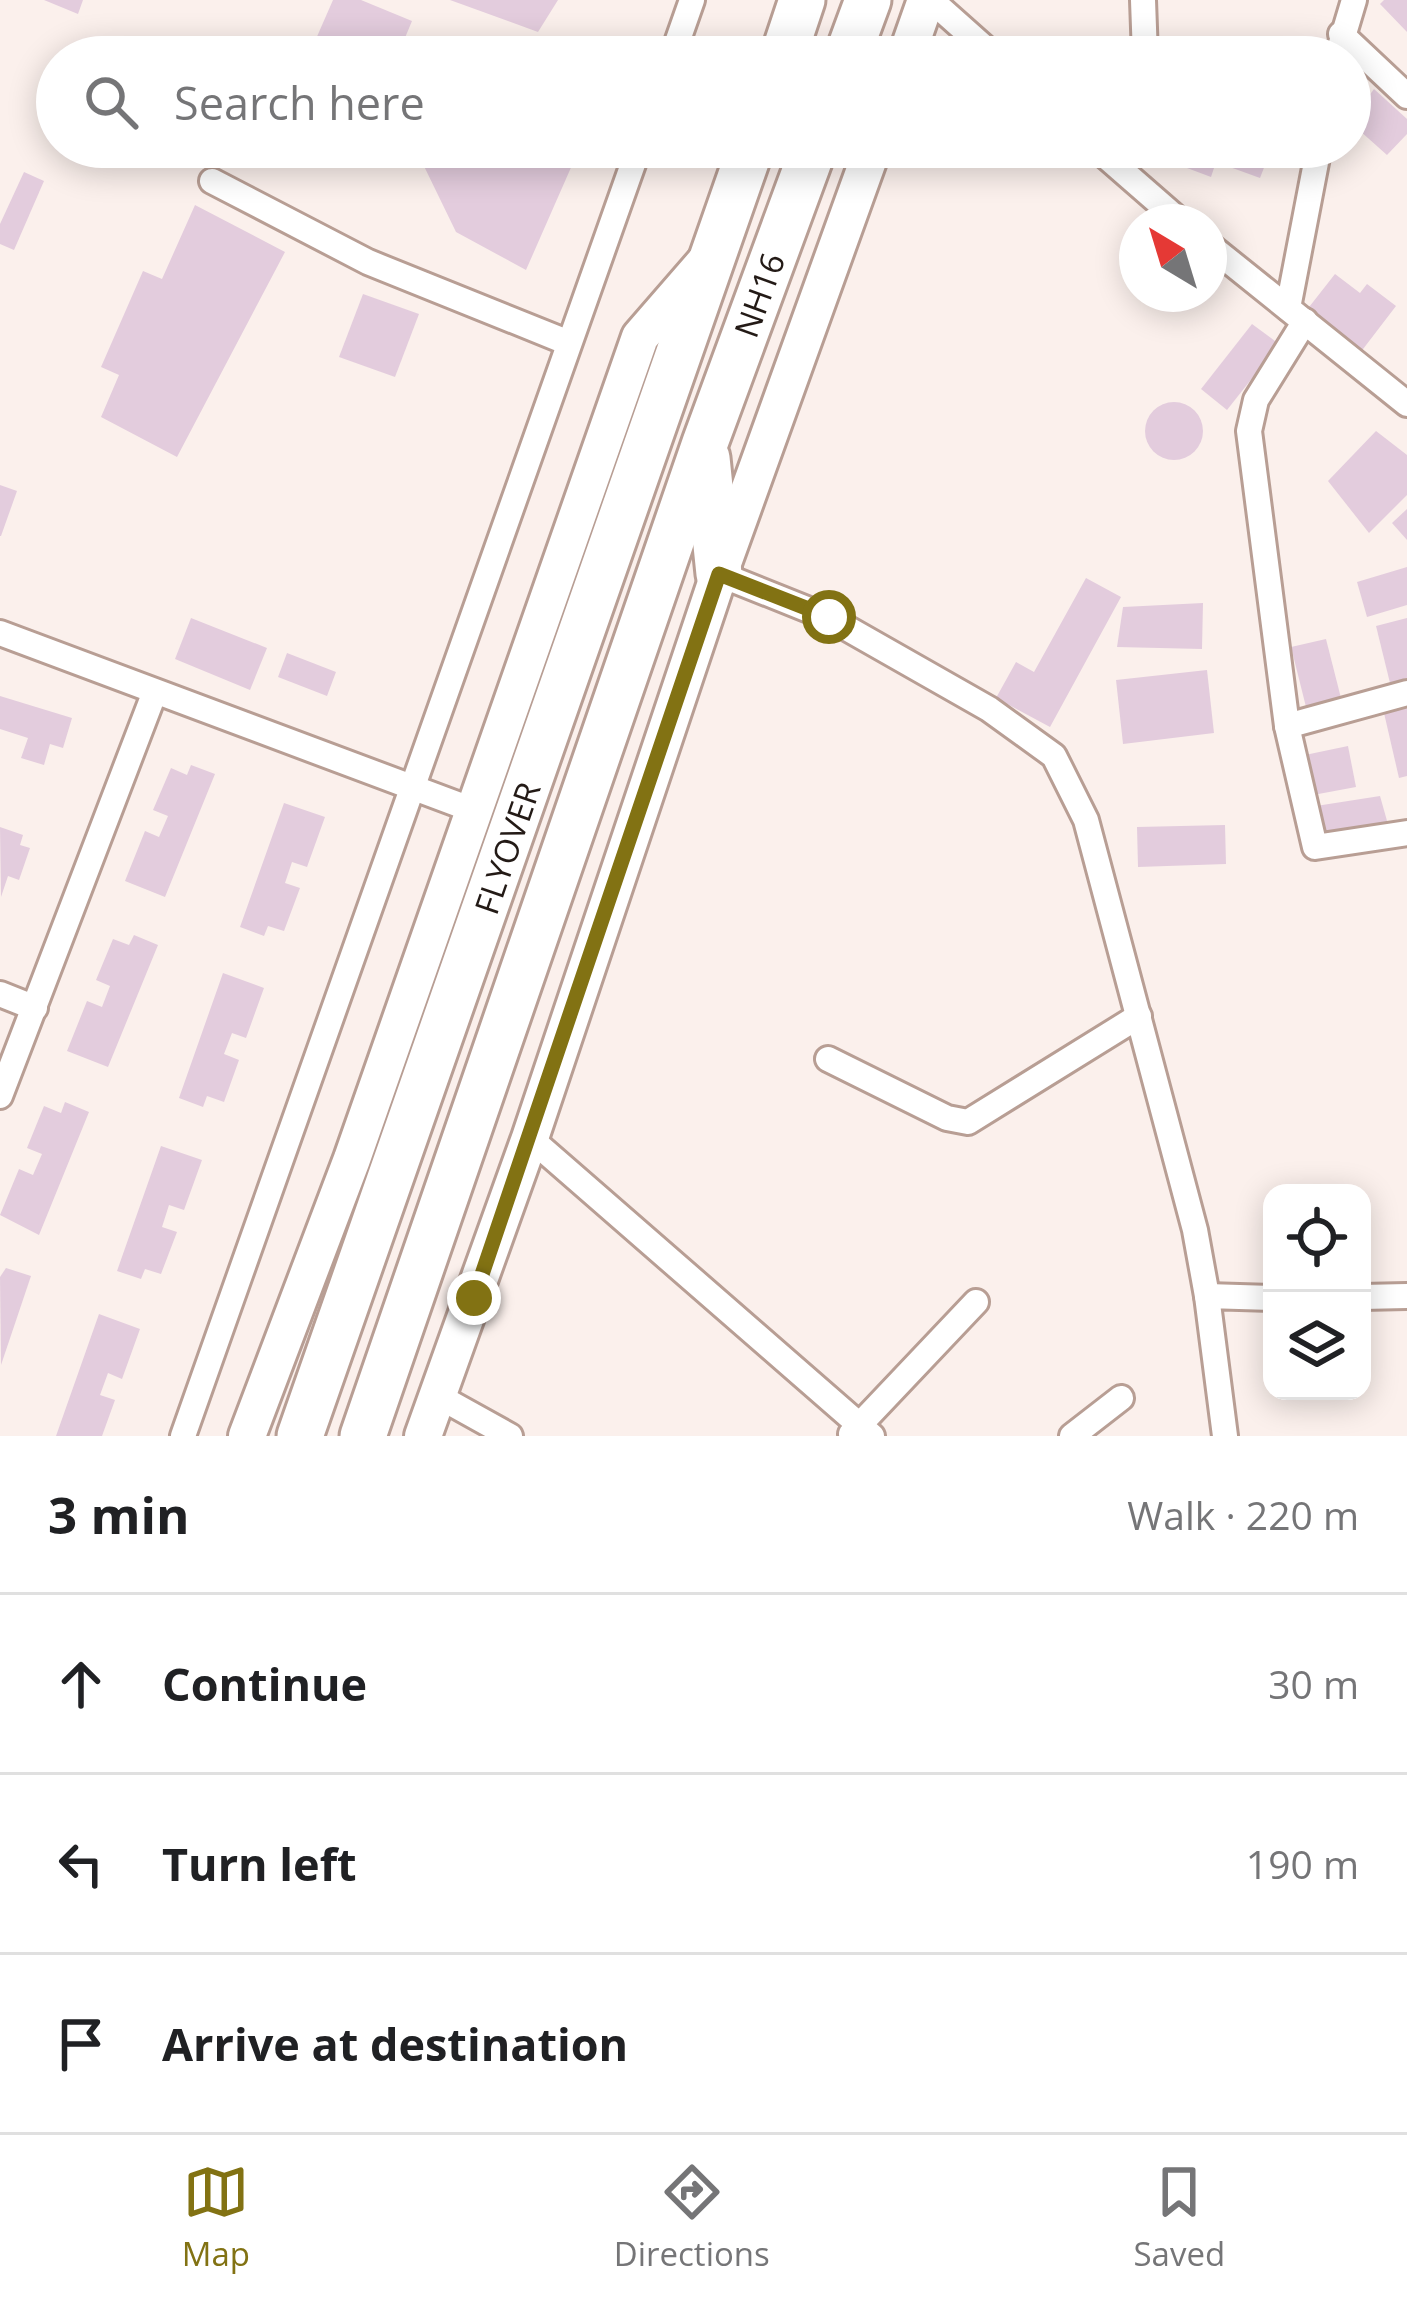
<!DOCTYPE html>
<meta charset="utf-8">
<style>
:root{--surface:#fff;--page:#f2f2f2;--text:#202124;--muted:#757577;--line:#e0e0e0;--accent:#827213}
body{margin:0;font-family:"Open Sans",sans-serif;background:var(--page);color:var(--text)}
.controls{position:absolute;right:36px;bottom:36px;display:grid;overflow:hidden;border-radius:24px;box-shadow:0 6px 30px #0003}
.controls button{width:108px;height:108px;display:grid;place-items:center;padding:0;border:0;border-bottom:3px solid var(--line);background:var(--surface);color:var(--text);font:60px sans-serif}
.compass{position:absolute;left:1119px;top:204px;width:108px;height:108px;border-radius:50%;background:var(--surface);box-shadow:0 6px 30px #0003;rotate:322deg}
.stop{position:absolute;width:36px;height:36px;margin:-27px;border:9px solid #827213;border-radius:50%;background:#fff}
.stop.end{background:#827213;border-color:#fff;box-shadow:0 3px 12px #0008}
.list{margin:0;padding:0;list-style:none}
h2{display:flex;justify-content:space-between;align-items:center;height:156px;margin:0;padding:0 48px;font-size:51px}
h2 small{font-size:39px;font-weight:400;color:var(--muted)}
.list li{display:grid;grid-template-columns:78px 1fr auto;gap:36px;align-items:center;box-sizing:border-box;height:180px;padding:0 48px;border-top:3px solid var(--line)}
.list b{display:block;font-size:45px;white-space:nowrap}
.list em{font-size:39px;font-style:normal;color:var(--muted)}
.icon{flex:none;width:66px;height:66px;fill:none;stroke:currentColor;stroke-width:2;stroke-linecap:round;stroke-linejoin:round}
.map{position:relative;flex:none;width:1407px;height:1436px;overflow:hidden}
.search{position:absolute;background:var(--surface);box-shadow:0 6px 30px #0003;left:36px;right:36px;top:36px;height:132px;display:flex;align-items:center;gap:30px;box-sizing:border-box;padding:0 42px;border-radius:66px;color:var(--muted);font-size:45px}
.sheet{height:696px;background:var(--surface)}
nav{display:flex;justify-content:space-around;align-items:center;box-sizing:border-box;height:168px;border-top:3px solid var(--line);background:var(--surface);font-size:33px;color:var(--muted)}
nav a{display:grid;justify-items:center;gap:6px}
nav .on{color:var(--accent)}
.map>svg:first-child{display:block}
.building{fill:#e3ccdd}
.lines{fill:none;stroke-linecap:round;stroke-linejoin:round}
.street-casing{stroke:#b89e94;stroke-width:30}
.secondary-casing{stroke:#b89e94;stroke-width:42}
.highway-casing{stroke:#b89e94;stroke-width:51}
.street{stroke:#fff;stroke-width:24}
.secondary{stroke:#fff;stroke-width:36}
.highway{stroke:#fff;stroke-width:45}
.route{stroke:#827213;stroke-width:15}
.labels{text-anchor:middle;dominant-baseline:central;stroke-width:9;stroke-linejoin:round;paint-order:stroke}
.street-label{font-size:33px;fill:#231a16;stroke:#fff}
</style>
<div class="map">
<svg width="1407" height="1436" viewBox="0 0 1407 1436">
<rect width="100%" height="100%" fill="#fbf0ec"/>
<g class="building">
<polygon points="44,0 83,0 78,14"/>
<polygon points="333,0 361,0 412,21 397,57 333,57 312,48"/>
<polygon points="450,0 558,0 538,32"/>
<polygon points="1384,0 1407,0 1407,32 1380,4"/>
<polygon points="1374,89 1407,119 1407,134 1387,155 1350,122"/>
<polygon points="388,147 580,147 526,270 456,232 421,160"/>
<polygon points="1185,147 1272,147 1260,178 1216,162 1211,177 1179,165"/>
<polygon points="24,172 44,181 14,250 0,244 0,224"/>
<polygon points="195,205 285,252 177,457 101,417 119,375 101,367 143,271 162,279"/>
<polygon points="1335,274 1360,293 1367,284 1396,306 1360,353 1306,311"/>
<polygon points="363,294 419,314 395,377 339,357"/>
<polygon points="1252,324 1279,344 1227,410 1201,389"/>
<circle cx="1174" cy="431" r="29"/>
<polygon points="1376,431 1407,455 1407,495 1369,533 1328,481"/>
<polygon points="0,485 17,491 1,536 0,536"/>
<polygon points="1407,509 1407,540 1392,523"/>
<polygon points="1407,567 1407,605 1367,617 1357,582"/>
<polygon points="1086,578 1121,597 1050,727 996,698 1016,662 1034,672"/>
<polygon points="1203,603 1202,649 1117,647 1123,607"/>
<polygon points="191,618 267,648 250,690 175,659"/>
<polygon points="1407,618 1407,678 1390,683 1376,626"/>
<polygon points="1326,639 1343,706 1308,715 1291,647"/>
<polygon points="287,653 336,672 327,696 278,677"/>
<polygon points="1207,670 1214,733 1123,744 1116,680"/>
<polygon points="0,696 72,718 63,748 50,744 44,765 21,758 28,738 0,729"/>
<polygon points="1407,708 1407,776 1399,778 1384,713"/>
<polygon points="1348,746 1356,787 1313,795 1305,755"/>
<polygon points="191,765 215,774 165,897 125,881 145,831 159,837 168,816 153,810 171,768 187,775"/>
<polygon points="1380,796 1391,835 1324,842 1316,806"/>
<polygon points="284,803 325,817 307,867 292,862 285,883 300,888 284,931 268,926 264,936 240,927"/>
<polygon points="1225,825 1226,864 1138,867 1137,827"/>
<polygon points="0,827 23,835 20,845 30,848 19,880 8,876 1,897"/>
<polygon points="134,935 158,945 108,1067 67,1051 87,1001 102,1007 110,986 96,980 113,939 129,945"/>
<polygon points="223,973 264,988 246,1038 232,1033 224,1054 239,1060 224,1102 207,1096 203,1107 179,1098"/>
<polygon points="65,1102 89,1112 39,1235 0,1215 19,1169 33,1175 42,1154 27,1148 44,1106 61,1113"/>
<polygon points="161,1146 202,1160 184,1210 169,1205 162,1227 177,1232 161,1274 145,1269 141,1279 117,1271"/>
<polygon points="6,1268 31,1276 1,1365 0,1277"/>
<polygon points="99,1314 140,1329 122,1379 108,1373 100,1395 115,1400 102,1436 56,1436"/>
</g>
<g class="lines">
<defs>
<g id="street">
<polyline points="931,0 995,57"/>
<polyline points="1143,0 1145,56"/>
<polyline points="1341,34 1407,96"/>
<polyline points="672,57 692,0"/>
<polyline points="1337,57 1354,0"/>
<polyline points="1095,147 1181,222"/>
<polyline points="212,181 368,262 569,343"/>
<polyline points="1209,245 1407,404"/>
<polyline points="1288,308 1319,147"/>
<polyline points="1305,321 1256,400 1249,431 1287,726 1315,847 1407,833"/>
<polyline points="719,574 829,618 989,709 1054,756 1086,820 1195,1230 1207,1296"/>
<polyline points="0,633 473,810"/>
<polyline points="1287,726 1407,693"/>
<polyline points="0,994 35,1008"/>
<polyline points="828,1059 947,1118 968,1122 1139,1016"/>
<polyline points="0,1096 154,694"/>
<polyline points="530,1138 872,1436"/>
<polyline points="1362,1297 1407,1296"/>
<polyline points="438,1396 510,1436"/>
<polyline points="851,1434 976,1302"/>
<polyline points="183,1436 639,147"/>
<polyline points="1072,1436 1121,1398"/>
<polyline points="1225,1436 1207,1296 1272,1298"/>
</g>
<g id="secondary">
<polyline points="906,57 926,0"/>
<polyline points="247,1436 352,1159 640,337 706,261"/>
<polyline points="423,1436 530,1138 719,574 873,147"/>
</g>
<g id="highway">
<polyline points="783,57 802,0"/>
<polyline points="847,57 868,0"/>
<polyline points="707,458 719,574"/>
<polyline points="300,1436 751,147"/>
<polyline points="363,1436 705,443 814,147"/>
</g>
</defs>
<use href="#street" class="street-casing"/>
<use href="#secondary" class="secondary-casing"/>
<use href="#highway" class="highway-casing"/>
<use href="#street" class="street"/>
<use href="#secondary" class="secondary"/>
<use href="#highway" class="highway"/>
</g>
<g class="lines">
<polyline class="route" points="474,1298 719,574 829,617"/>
</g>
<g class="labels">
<g class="street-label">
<text transform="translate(759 295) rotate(-70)">NH16</text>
<text transform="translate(507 848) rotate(-71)">FLYOVER</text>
</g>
</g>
</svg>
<div class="controls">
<button><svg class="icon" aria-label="locate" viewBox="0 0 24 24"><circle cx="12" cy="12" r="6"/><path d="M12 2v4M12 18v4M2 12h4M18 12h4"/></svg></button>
<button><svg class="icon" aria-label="layers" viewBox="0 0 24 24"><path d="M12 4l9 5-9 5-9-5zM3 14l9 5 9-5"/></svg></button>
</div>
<svg class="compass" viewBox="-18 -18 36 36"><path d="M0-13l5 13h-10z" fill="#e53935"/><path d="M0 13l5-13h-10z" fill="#757577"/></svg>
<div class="stop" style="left:829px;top:617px"></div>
<div class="stop end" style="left:474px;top:1298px"></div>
<div class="search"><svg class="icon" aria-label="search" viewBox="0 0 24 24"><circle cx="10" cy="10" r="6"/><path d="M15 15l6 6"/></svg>Search here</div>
</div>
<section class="sheet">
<h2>3 min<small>Walk · 220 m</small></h2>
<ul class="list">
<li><svg class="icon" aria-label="ahead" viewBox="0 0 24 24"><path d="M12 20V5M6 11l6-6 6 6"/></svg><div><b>Continue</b></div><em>30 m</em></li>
<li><svg class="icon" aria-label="left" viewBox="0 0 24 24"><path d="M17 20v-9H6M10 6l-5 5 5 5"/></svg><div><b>Turn left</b></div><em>190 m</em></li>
<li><svg class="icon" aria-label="arrive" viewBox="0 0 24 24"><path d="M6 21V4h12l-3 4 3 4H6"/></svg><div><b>Arrive at destination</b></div></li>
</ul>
</section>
<nav>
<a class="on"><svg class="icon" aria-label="map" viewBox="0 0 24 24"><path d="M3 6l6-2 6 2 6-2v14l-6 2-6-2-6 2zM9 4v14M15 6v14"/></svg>Map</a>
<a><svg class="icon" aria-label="directions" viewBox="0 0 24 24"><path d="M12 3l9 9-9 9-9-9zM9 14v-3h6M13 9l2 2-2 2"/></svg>Directions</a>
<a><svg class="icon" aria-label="saved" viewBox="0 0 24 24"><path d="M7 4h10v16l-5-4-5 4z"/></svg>Saved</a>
</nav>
